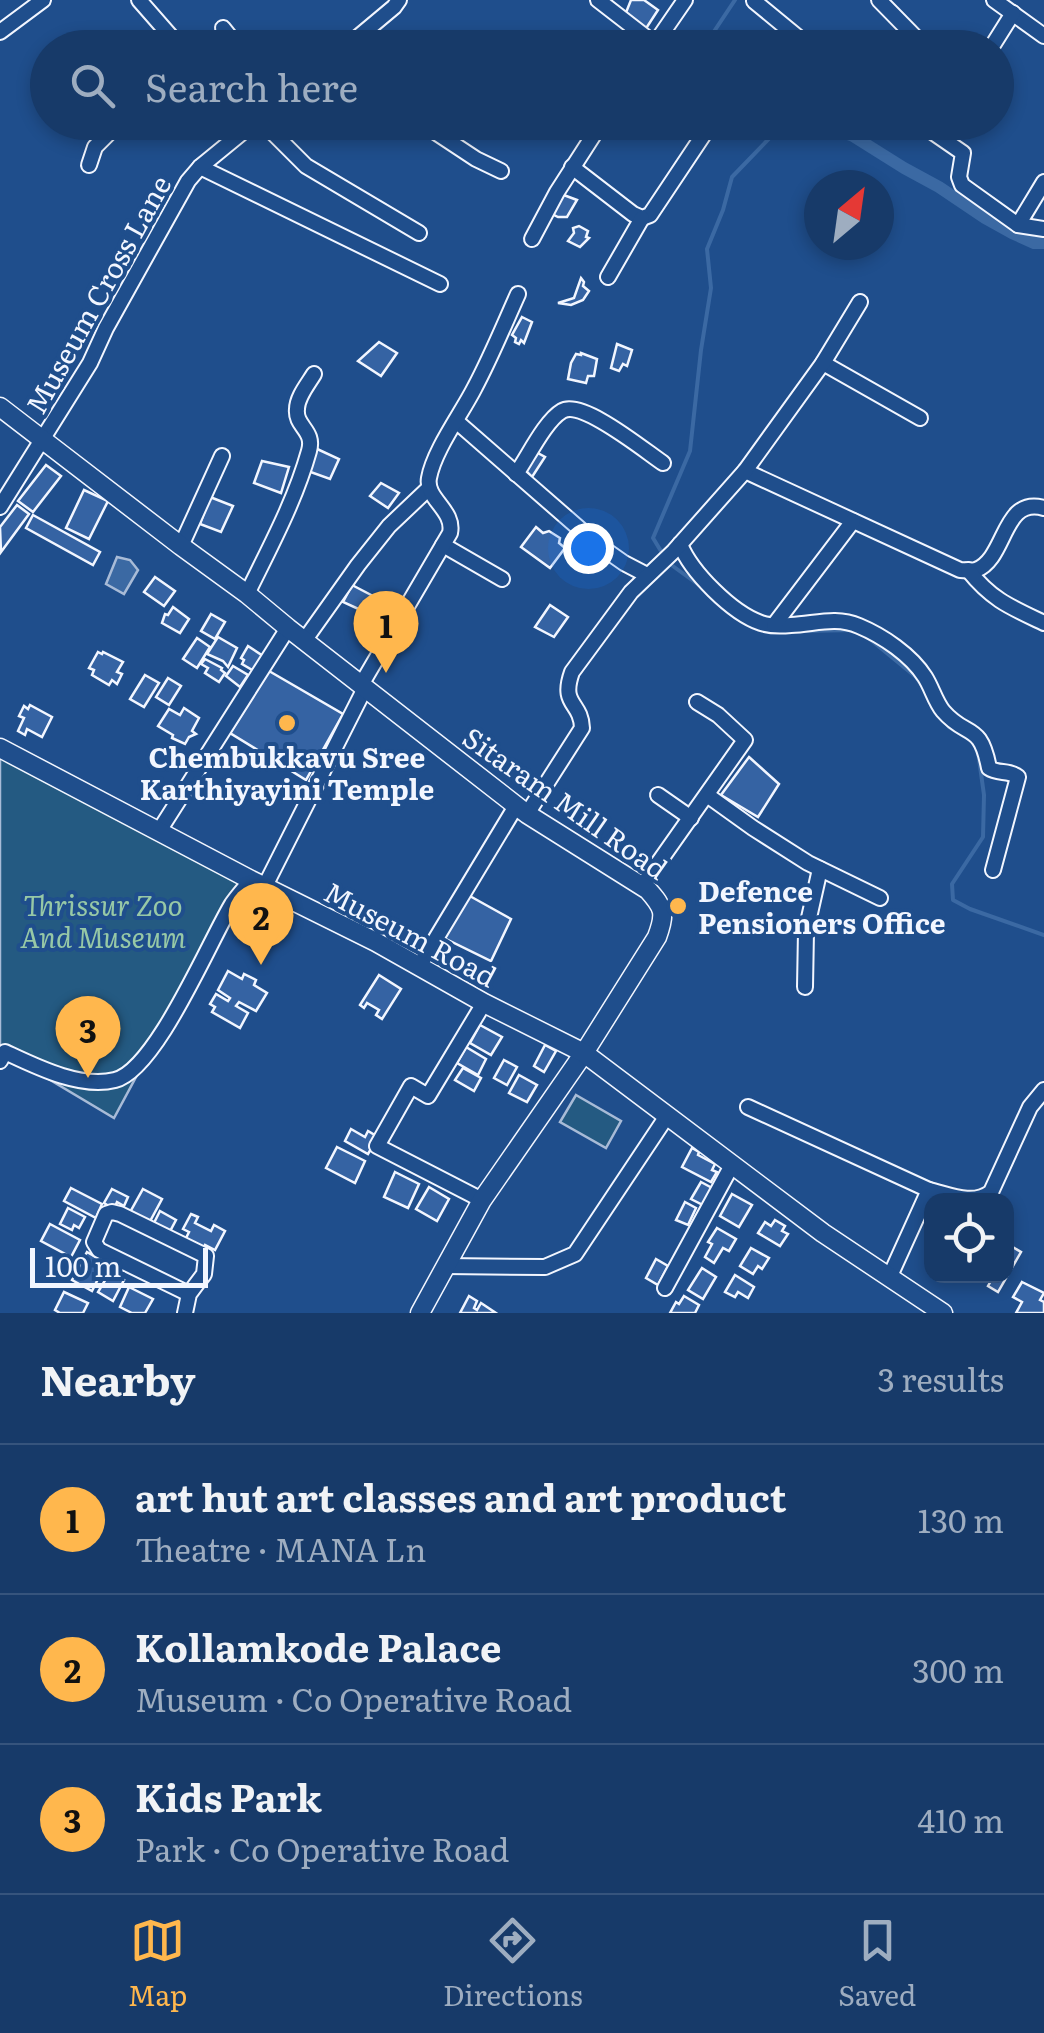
<!DOCTYPE html>
<meta charset="utf-8">
<style>
:root{--surface:#173a69;--page:#244571;--text:#f1f3f6;--muted:#9eadc0;--line:#36547d;--accent:#ffb74d}
body{margin:0;font-family:Literata,serif;background:var(--page);color:var(--text)}
.controls{position:absolute;right:30px;bottom:30px;display:grid;overflow:hidden;border-radius:20px;box-shadow:0 5px 15px #0003}
.controls button{width:90px;height:90px;display:grid;place-items:center;padding:0;border:0;border-bottom:2px solid var(--line);background:var(--surface);color:var(--text);font:50px sans-serif}
.compass{position:absolute;left:804px;top:170px;width:90px;height:90px;border-radius:50%;background:var(--surface);box-shadow:0 5px 15px #0003;rotate:29deg}
.scale{position:absolute;left:30px;bottom:25px;width:178px;box-sizing:border-box;padding-left:10px;border:5px solid #f2f6ff;border-top:0;font-size:28px;line-height:35px;white-space:nowrap;color:#f2f6ff;-webkit-text-stroke:8px #1f4e8c;paint-order:stroke}
.you{position:absolute;left:588px;top:548px;width:35px;height:35px;margin:-25px;border:8px solid #fff;border-radius:50%;background:#1a73e8;box-shadow:0 0 0 15px #1a73e833}
.badge{display:grid;place-items:center;width:65px;height:65px;border-radius:50%;background:var(--accent);color:#111;font-size:32px;font-weight:700}
.pin{position:absolute;translate:-50% -82px;filter:drop-shadow(0 2px 5px #0008)}
.pin::after{content:'';position:absolute;top:52px;width:35px;height:30px;background:inherit;clip-path:polygon(0 0,100% 0,50% 100%)}
.list{margin:0;padding:0;list-style:none}
h2{display:flex;justify-content:space-between;align-items:center;height:130px;margin:0;padding:0 40px;font-size:42px}
h2 small{font-size:32px;font-weight:400;color:var(--muted)}
.list li{display:grid;grid-template-columns:65px 1fr auto;gap:30px;align-items:center;box-sizing:border-box;height:150px;padding:0 40px;border-top:2px solid var(--line)}
.list b{display:block;font-size:38px;white-space:nowrap}
.list p{margin:0;font-size:32px;white-space:nowrap;color:var(--muted)}
.list em{font-size:32px;font-style:normal;color:var(--muted)}
.icon{flex:none;width:55px;height:55px;fill:none;stroke:currentColor;stroke-width:2;stroke-linecap:round;stroke-linejoin:round}
.map{position:relative;flex:none;width:1044px;height:1313px;overflow:hidden}
.search{position:absolute;background:var(--surface);box-shadow:0 5px 15px #0003;left:30px;right:30px;top:30px;height:110px;display:flex;align-items:center;gap:25px;box-sizing:border-box;padding:0 35px;border-radius:55px;color:var(--muted);font-size:38px}
.sheet{height:580px;background:var(--surface)}
nav{display:flex;justify-content:space-around;align-items:center;box-sizing:border-box;height:140px;border-top:2px solid var(--line);background:var(--surface);font-size:28px;color:var(--muted)}
nav a{display:grid;justify-items:center;gap:5px}
nav .on{color:var(--accent)}
.map>svg:first-child{display:block}
.green{fill:#245a82;stroke:#a8bbd7;stroke-width:2.5}
.water{fill:#3b69a3;stroke:#a8bbd7;stroke-width:2.5}
.lines{fill:none;stroke-linecap:round;stroke-linejoin:round}
.stream{stroke:#3b69a3;stroke-width:4}
.canal{stroke:#3b69a3;stroke-width:12}
.building{fill:#3563a3;stroke:#f2f6ff;stroke-width:2.5}
.minor-casing{stroke:#f2f6ff;stroke-width:18}
.major-casing{stroke:#f2f6ff;stroke-width:21}
.minor{stroke:#1f4e8c;stroke-width:14}
.major{stroke:#1f4e8c;stroke-width:18}
.poi-dot{fill:#ffb74d;stroke:#1f4e8c;stroke-width:4}
.labels{text-anchor:middle;dominant-baseline:central;stroke-width:8;stroke-linejoin:round;paint-order:stroke}
.street-label{font-size:28px;fill:#f2f6ff;stroke:#1f4e8c}
.poi-label{font-size:28px;font-weight:bold;fill:#f2f6ff;stroke:#1f4e8c}
.park-label{font-size:28px;font-style:italic;fill:#97c8a6;stroke:#1f4e8c}
</style>
<div class="map">
<svg width="1044" height="1313" viewBox="0 0 1044 1313">
<rect width="100%" height="100%" fill="#1f4e8c"/>
<g class="green">
<polygon points="0,748 244,876 114,1118 0,1050"/>
<polygon points="576,1095 621,1121 606,1148 560,1122"/>
</g>
<polygon class="water" points="117,557 130,560 138,570 124,594 106,584"/>
<g class="lines">
<g class="stream">
<polyline points="714,48 707,42 735,0"/>
<polyline points="664,556 653,538 690,451 701,350 711,288 707,249 723,210 732,177 785,122"/>
<polyline points="670,564 703,588"/>
<polyline points="803,631 853,630"/>
<polyline points="866,636 916,677 925,690"/>
<polyline points="946,723 949,727 975,743"/>
<polyline points="978,752 984,795 983,837 952,884 953,900 970,909 1044,935"/>
</g>
<polyline class="canal" points="817,122 853,136 904,168 939,187 985,218 1012,233 1034,243 1044,243"/>
</g>
<g class="building">
<polygon points="631,0 644,0 658,10 645,30 625,15"/>
<polygon points="561,194 577,200 567,217 558,217 550,213"/>
<polygon points="579,226 588,231 586,237 589,238 580,247 568,241 574,233 573,228"/>
<polygon points="581,278 584,282 583,286 589,291 583,300 571,305 558,303 574,298"/>
<polygon points="522,317 532,322 524,343 521,340 519,344 515,342 516,338 512,335"/>
<polygon points="379,342 397,353 381,376 358,361"/>
<polygon points="617,344 632,350 627,366 623,364 619,371 611,368"/>
<polygon points="581,353 597,359 594,376 588,376 586,383 568,379 571,363 576,354 581,355"/>
<polygon points="315,448 339,459 330,479 305,470"/>
<polygon points="536,452 545,457 532,477 524,469"/>
<polygon points="262,461 289,467 281,493 254,483"/>
<polygon points="46,465 61,476 33,512 18,501"/>
<polygon points="381,483 399,493 388,508 370,496"/>
<polygon points="84,490 108,501 89,539 66,528"/>
<polygon points="210,497 233,506 221,532 200,524"/>
<polygon points="17,505 29,514 1,552 0,527"/>
<polygon points="33,515 100,552 93,565 26,528"/>
<polygon points="536,527 543,533 549,531 560,538 559,543 565,548 550,568 521,547"/>
<polygon points="155,577 175,591 164,606 144,592"/>
<polygon points="352,585 373,596 365,612 343,602"/>
<polygon points="550,605 568,617 554,637 535,627"/>
<polygon points="173,607 189,619 180,633 162,623 165,614 168,615"/>
<polygon points="211,614 225,622 215,639 201,631"/>
<polygon points="218,637 237,648 228,667 223,661 207,654"/>
<polygon points="197,638 210,647 197,668 183,659"/>
<polygon points="248,646 263,656 254,671 242,664 244,660 241,658"/>
<polygon points="98,652 102,654 103,652 123,662 117,672 122,674 117,684 112,680 109,685 92,675 94,670 89,668"/>
<polygon points="205,659 222,668 221,670 225,673 219,682 205,673 208,668 201,664"/>
<polygon points="233,666 248,675 240,687 226,676"/>
<polygon points="269,671 343,714 306,780 230,733"/>
<polygon points="145,675 159,683 144,707 130,699"/>
<polygon points="168,678 181,686 169,705 156,697"/>
<polygon points="30,705 52,717 42,737 27,729 25,735 18,731 24,718 19,716 24,706 28,709"/>
<polygon points="184,708 199,718 192,731 196,734 189,737 185,744 172,738 173,735 158,726 169,709 180,715"/>
<polygon points="749,757 779,784 758,817 721,795"/>
<polygon points="468,895 511,919 491,961 442,937"/>
<polygon points="228,971 242,979 244,974 256,980 254,985 267,993 256,1011 239,1002 236,1006 248,1013 240,1028 212,1012 215,1007 210,1004 216,994 228,1001 230,998 218,990"/>
<polygon points="379,975 401,989 382,1019 376,1015 379,1010 367,1003 364,1008 360,1005"/>
<polygon points="480,1025 502,1037 491,1055 470,1043"/>
<polygon points="545,1045 556,1051 544,1072 534,1066"/>
<polygon points="466,1047 486,1059 478,1075 457,1063"/>
<polygon points="504,1060 517,1067 507,1085 494,1078"/>
<polygon points="463,1068 481,1078 474,1091 455,1080"/>
<polygon points="519,1075 537,1085 527,1102 509,1093"/>
<polygon points="351,1129 365,1137 368,1131 378,1137 368,1154 345,1141"/>
<polygon points="337,1147 365,1161 355,1183 326,1168"/>
<polygon points="692,1148 699,1152 698,1155 715,1164 712,1170 717,1172 711,1182 682,1167"/>
<polygon points="395,1172 419,1184 408,1208 384,1197"/>
<polygon points="701,1182 714,1189 705,1206 691,1199"/>
<polygon points="429,1187 449,1199 437,1221 416,1209"/>
<polygon points="71,1188 102,1204 96,1218 64,1201"/>
<polygon points="112,1189 128,1197 124,1206 117,1202 114,1209 104,1203"/>
<polygon points="143,1189 162,1199 148,1225 129,1214"/>
<polygon points="732,1194 752,1205 739,1227 720,1216"/>
<polygon points="685,1202 696,1208 688,1225 676,1220"/>
<polygon points="68,1208 85,1217 79,1228 74,1225 72,1230 60,1224"/>
<polygon points="160,1211 176,1220 168,1235 152,1227"/>
<polygon points="191,1214 198,1217 195,1223 211,1231 214,1225 225,1231 215,1250 205,1245 202,1251 184,1242 189,1232 183,1229"/>
<polygon points="775,1220 785,1226 782,1231 788,1234 780,1246 758,1233 765,1222 771,1226"/>
<polygon points="50,1224 80,1240 71,1257 41,1241"/>
<polygon points="717,1228 736,1239 729,1251 723,1248 714,1263 705,1257 712,1244 708,1242"/>
<polygon points="1011,1246 1021,1252 998,1292 988,1286 992,1279 986,1276 1006,1276 1006,1255"/>
<polygon points="751,1248 769,1258 762,1269 758,1266 753,1274 740,1266"/>
<polygon points="87,1252 106,1263 92,1291 72,1280"/>
<polygon points="656,1259 668,1266 658,1285 646,1278"/>
<polygon points="702,1268 716,1277 703,1299 688,1290"/>
<polygon points="110,1272 124,1280 113,1301 98,1292"/>
<polygon points="735,1275 754,1287 748,1298 738,1292 735,1297 725,1292"/>
<polygon points="1022,1282 1044,1293 1040,1300 1044,1302 1044,1313 1016,1313 1022,1302 1013,1297"/>
<polygon points="129,1287 153,1299 145,1313 132,1313 120,1307"/>
<polygon points="64,1292 88,1303 83,1313 60,1313 55,1310"/>
<polygon points="469,1296 477,1301 474,1308 477,1310 481,1303 496,1313 460,1313"/>
<polygon points="684,1296 699,1305 695,1313 670,1313 676,1302 679,1304"/>
</g>
<g class="lines">
<defs>
<g id="minor">
<polyline points="139,0 181,48"/>
<polyline points="598,0 660,48"/>
<polyline points="879,0 926,48"/>
<polyline points="994,0 1044,36"/>
<polyline points="754,1 811,48"/>
<polyline points="223,28 239,48"/>
<polyline points="0,32 43,0"/>
<polyline points="345,48 394,7 399,0"/>
<polyline points="652,48 685,0"/>
<polyline points="991,48 1013,13"/>
<polyline points="262,122 306,166 419,233"/>
<polyline points="420,122 476,159 501,171"/>
<polyline points="918,122 963,153 959,177 962,185 1018,225 1044,182"/>
<polyline points="89,165 95,147 120,122"/>
<polyline points="200,167 440,284"/>
<polyline points="572,167 633,214 642,218 650,215 712,122"/>
<polyline points="1018,225 1044,229"/>
<polyline points="532,239 557,192 602,122"/>
<polyline points="608,277 642,218"/>
<polyline points="823,363 920,418"/>
<polyline points="456,421 597,544 624,563 647,575"/>
<path d="M 745,471 L 960,570 C 963,570 973,571 976,570 C 1007,558 1002,496 1044,508"/>
<path d="M 516,474 C 528,457 545,421 562,411 C 582,399 645,451 663,463"/>
<polyline points="0,507 90,363 106,328 188,181 200,167 255,122"/>
<path d="M 680,544 C 691,572 732,613 761,623 C 770,626 781,626 791,625 C 815,624 836,616 859,626 C 883,636 911,655 925,677 C 932,688 935,701 943,711 C 967,739 980,721 989,768 C 997,774 1010,770 1018,777 L 993,870"/>
<polyline points="443,545 502,579"/>
<polyline points="181,546 222,456"/>
<path d="M 968,570 C 992,600 1010,607 1044,623"/>
<path d="M 247,594 C 270,547 295,501 309,451 C 315,430 295,427 297,409 C 297,397 308,384 314,374"/>
<polyline points="774,625 853,521"/>
<polyline points="304,641 358,565 389,526 429,488"/>
<path d="M 361,685 L 450,533 C 455,510 425,499 429,478 C 434,450 462,413 475,387 C 491,357 504,325 518,294"/>
<polyline points="658,795 691,818"/>
<polyline points="707,795 753,828 808,863 880,898"/>
<path d="M 527,814 L 582,728 C 581,701 560,706 572,672 L 631,592 L 674,551 L 745,471 L 823,363 L 860,302"/>
<polyline points="159,831 288,628"/>
<polyline points="265,886 365,688"/>
<polyline points="642,886 745,740 718,715 697,702"/>
<polyline points="420,965 516,806"/>
<polyline points="805,987 806,931 820,869"/>
<path d="M 0,1061 L 5,1052 C 35,1066 80,1089 115,1080 C 156,1070 209,942 232,904 C 238,895 245,888 251,880"/>
<polyline points="748,1107 929,1190"/>
<polyline points="482,1200 377,1146 411,1086 428,1096 484,1003"/>
<polyline points="445,1266 545,1267 575,1254 667,1116"/>
<path d="M 890,1276 L 929,1190 C 950,1195 973,1206 991,1192 L 1030,1107 L 1044,1090"/>
<polyline points="665,1288 732,1165"/>
<polyline points="185,1313 189,1294 204,1274 206,1256 120,1214 112,1212 106,1214 94,1242 99,1250 189,1294"/>
</g>
<g id="major">
<path d="M 0,407 L 181,546 L 247,594 L 288,628 L 527,814 L 648,890 C 664,908 666,913 657,937 L 584,1053 L 482,1200 L 420,1313"/>
<polyline points="0,748 251,880 376,942 484,1003 584,1053 823,1233 943,1313"/>
</g>
</defs>
<use href="#minor" class="minor-casing"/>
<use href="#major" class="major-casing"/>
<use href="#minor" class="minor"/>
<use href="#major" class="major"/>
</g>
<g class="poi-dot">
<circle cx="287" cy="723" r="10"/>
<circle cx="678" cy="906" r="10"/>
</g>
<g class="labels">
<g class="street-label">
<text transform="translate(97 294) rotate(-61)">Museum Cross Lane</text>
<text transform="translate(566 802) rotate(35)">Sitaram Mill Road</text>
<text transform="translate(411 933) rotate(28)">Museum Road</text>
</g>
<g class="poi-label">
<text x="287" y="756">Chembukkavu Sree<tspan x="287" dy="32">Karthiyayini Temple</tspan></text>
<text x="698" y="890" text-anchor="start">Defence<tspan x="698" dy="32">Pensioners Office</tspan></text>
</g>
<g class="park-label">
<text x="103" y="904">Thrissur Zoo<tspan x="103" dy="32">And Museum</tspan></text>
</g>
</g>
</svg>
<div class="controls">
<button><svg class="icon" aria-label="locate" viewBox="0 0 24 24"><circle cx="12" cy="12" r="6"/><path d="M12 2v4M12 18v4M2 12h4M18 12h4"/></svg></button>
</div>
<svg class="compass" viewBox="-18 -18 36 36"><path d="M0-13l5 13h-10z" fill="#e53935"/><path d="M0 13l5-13h-10z" fill="#9eadc0"/></svg>
<div class="scale">100 m</div>
<div class="you"></div>
<div class="pin badge" style="left:386px;top:673px">1</div>
<div class="pin badge" style="left:261px;top:965px">2</div>
<div class="pin badge" style="left:88px;top:1078px">3</div>
<div class="search"><svg class="icon" aria-label="search" viewBox="0 0 24 24"><circle cx="10" cy="10" r="6"/><path d="M15 15l6 6"/></svg>Search here</div>
</div>
<section class="sheet">
<h2>Nearby<small>3 results</small></h2>
<ul class="list">
<li><span class="badge">1</span><div><b>art hut art classes and art product</b><p>Theatre · MANA Ln</p></div><em>130 m</em></li>
<li><span class="badge">2</span><div><b>Kollamkode Palace</b><p>Museum · Co Operative Road</p></div><em>300 m</em></li>
<li><span class="badge">3</span><div><b>Kids Park</b><p>Park · Co Operative Road</p></div><em>410 m</em></li>
</ul>
</section>
<nav>
<a class="on"><svg class="icon" aria-label="map" viewBox="0 0 24 24"><path d="M3 6l6-2 6 2 6-2v14l-6 2-6-2-6 2zM9 4v14M15 6v14"/></svg>Map</a>
<a><svg class="icon" aria-label="directions" viewBox="0 0 24 24"><path d="M12 3l9 9-9 9-9-9zM9 14v-3h6M13 9l2 2-2 2"/></svg>Directions</a>
<a><svg class="icon" aria-label="saved" viewBox="0 0 24 24"><path d="M7 4h10v16l-5-4-5 4z"/></svg>Saved</a>
</nav>
